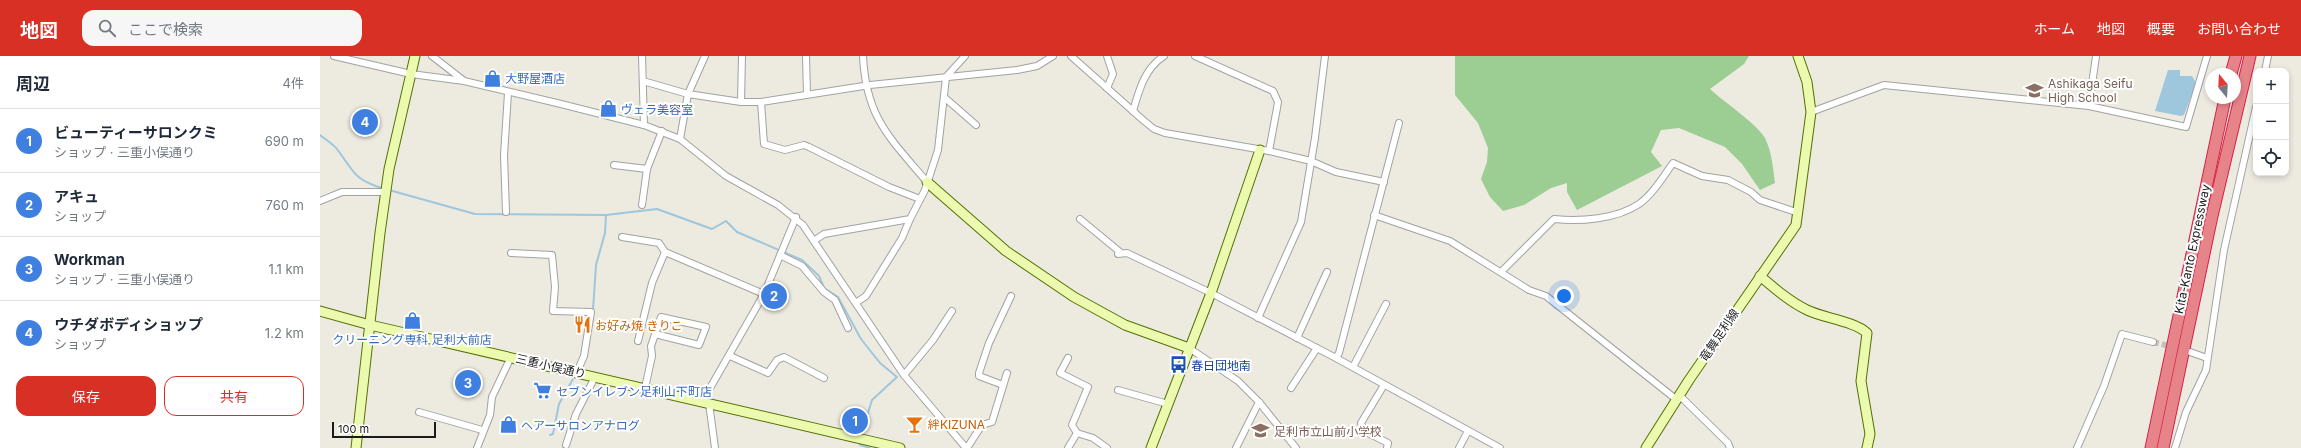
<!DOCTYPE html>
<html lang="ja">
<meta charset="utf-8">
<style>
:root{--surface:#fff;--page:#f6f6f7;--text:#1f2937;--muted:#747a83;--line:#e0e1e3;--accent:#d93025}
body{margin:0;font-family:Inter,"Noto Sans JP",sans-serif;background:var(--page);color:var(--text)}
.controls{position:absolute;right:12px;top:12px;display:grid;overflow:hidden;border-radius:8px;box-shadow:0 2px 6px #0003}
.controls button{width:36px;height:36px;display:grid;place-items:center;padding:0;border:0;border-bottom:1px solid var(--line);background:var(--surface);color:var(--text);font:20px sans-serif}
.compass{position:absolute;left:1885px;top:12px;width:36px;height:36px;border-radius:50%;background:var(--surface);box-shadow:0 2px 6px #0003;rotate:342deg}
.scale{position:absolute;left:12px;bottom:10px;width:104px;box-sizing:border-box;padding-left:4px;border:2px solid #1b1b1b;border-top:0;font-size:11px;line-height:14px;white-space:nowrap;color:#1b1b1b;-webkit-text-stroke:3px #fff;paint-order:stroke}
.you{position:absolute;left:1244px;top:240px;width:14px;height:14px;margin:-10px;border:3px solid #fff;border-radius:50%;background:#1a73e8;box-shadow:0 0 0 6px #1a73e833}
.badge{display:grid;place-items:center;width:26px;height:26px;border-radius:50%;background:var(--accent);color:#fff;font-size:13px;font-weight:700}
.pin{position:absolute;translate:-50% -50%;border:2px solid #fff;box-shadow:0 1px 4px #0006}
.list{margin:0;padding:0;list-style:none}
h2{display:flex;justify-content:space-between;align-items:center;height:52px;margin:0;padding:0 16px;font-size:17px}
h2 small{font-size:13px;font-weight:400;color:var(--muted)}
.list li{display:grid;grid-template-columns:26px 1fr auto;gap:12px;align-items:center;box-sizing:border-box;height:64px;padding:0 16px;border-top:1px solid var(--line)}
.list b{display:block;font-size:15px;white-space:nowrap}
.list p{margin:0;font-size:13px;white-space:nowrap;color:var(--muted)}
.list em{font-size:13px;font-style:normal;color:var(--muted)}
.actions{display:flex;gap:8px;padding:12px 16px}
.actions a{flex:1;padding:9px 0;border:1px solid var(--accent);border-radius:12px;text-align:center;font-size:14px;color:var(--accent)}
.actions .main{background:var(--accent);color:#fff}
.icon{flex:none;width:22px;height:22px;fill:none;stroke:currentColor;stroke-width:2;stroke-linecap:round;stroke-linejoin:round}
.map{position:relative;flex:none;width:1981px;height:392px;overflow:hidden}
header{display:flex;align-items:center;gap:24px;box-sizing:border-box;height:56px;padding:0 20px;background:var(--accent);color:#fff}
header strong{font-size:19px}
nav{display:flex;gap:22px;margin-inline-start:auto;font-size:14px}
.search{width:280px;height:36px;background:var(--page);display:flex;align-items:center;gap:10px;box-sizing:border-box;padding:0 14px;border-radius:12px;color:var(--muted);font-size:15px}
main{display:flex}
aside{flex:1;background:var(--surface)}
.map>svg:first-child{display:block}
.forest{fill:#9ccd93}
.water{fill:#9ec6dc}
.lines{fill:none;stroke-linecap:round;stroke-linejoin:round}
.stream{stroke:#9ec6dc;stroke-width:2}
.street-tunnel{stroke:#c3c1b9;stroke-width:6;stroke-dasharray:6 3;stroke-linecap:butt}
.street-casing{stroke:#a2a2a2;stroke-width:8}
.secondary-casing{stroke:#567102;stroke-width:11}
.highway-casing{stroke:#d81f45;stroke-width:13}
.street{stroke:#fff;stroke-width:6}
.secondary{stroke:#ecfab0;stroke-width:9}
.highway{stroke:#e78489;stroke-width:11}
.labels{text-anchor:middle;dominant-baseline:central;stroke-width:4;stroke-linejoin:round;paint-order:stroke}
.shop-label{font-size:12px;fill:#366cbe;stroke:#fff;text-anchor:start}
.education-label{font-size:12px;fill:#785e54;stroke:#fff;text-anchor:start}
.street-label{font-size:12px;fill:#1b1b1b;stroke:#fff}
.food-label{font-size:12px;fill:#c56008;stroke:#fff;text-anchor:start}
.transit-label{font-size:12px;fill:#164399;stroke:#fff;text-anchor:start}
</style>
<header>
<strong>地図</strong>
<div class="search"><svg class="icon" aria-label="search" viewBox="0 0 24 24"><circle cx="10" cy="10" r="6"/><path d="M15 15l6 6"/></svg>ここで検索</div>
<nav><a>ホーム</a><a>地図</a><a>概要</a><a>お問い合わせ</a></nav>
</header>
<main>
<aside>
<h2>周辺<small>4件</small></h2>
<ul class="list">
<li><span class="badge" style="background:#3f7fe0">1</span><div><b>ビューティーサロンクミ</b><p>ショップ · 三重小俣通り</p></div><em>690 m</em></li>
<li><span class="badge" style="background:#3f7fe0">2</span><div><b>アキュ</b><p>ショップ</p></div><em>760 m</em></li>
<li><span class="badge" style="background:#3f7fe0">3</span><div><b>Workman</b><p>ショップ · 三重小俣通り</p></div><em>1.1 km</em></li>
<li><span class="badge" style="background:#3f7fe0">4</span><div><b>ウチダボディショップ</b><p>ショップ</p></div><em>1.2 km</em></li>
</ul>
<div class="actions"><a class="main">保存</a><a>共有</a></div>
</aside>
<div class="map">
<svg width="1981" height="392" viewBox="0 0 1981 392">
<rect width="100%" height="100%" fill="#edeae0"/>
<path class="forest" d="M 1135,0 L 1429,0 L 1424,8 L 1390,33 C 1404,46 1437,68 1445,82 C 1452,96 1453,113 1455,127 L 1440,134 L 1422,108 L 1405,91 L 1359,72 L 1341,74 L 1331,96 L 1342,110 L 1257,154 L 1247,136 L 1247,127 L 1231,132 L 1204,149 L 1183,155 L 1170,141 L 1161,123 L 1167,106 L 1168,92 L 1158,67 L 1135,39 Z"/>
<polygon class="water" points="1848,14 1860,14 1860,20 1872,20 1876,27 1864,59 1861,60 1835,55"/>
<g class="lines">
<g class="stream">
<path d="M 0,79 C 5,83 13,88 17,93 C 35,117 33,123 64,133"/>
<polyline points="69,134 155,158 286,159 337,153 392,173 406,165 417,176 482,204 499,220 504,232 518,241 541,283 560,307 577,321 552,344 541,380"/>
<polyline points="273,254 276,209 285,177 286,159"/>
<polyline points="230,379 233,378 239,348 253,323"/>
<polyline points="540,386 540,389 550,392"/>
</g>
<polyline class="street-tunnel" points="1833,286 1853,291"/>
<defs>
<g id="street">
<polyline points="14,0 91,18 144,25 241,48 324,69 360,83 406,120 458,149 483,169 584,319 646,392"/>
<polyline points="112,0 143,24"/>
<polyline points="322,0 324,69"/>
<polyline points="486,0 487,38"/>
<path d="M 543,0 C 546,62 570,82 607,126"/>
<polyline points="751,0 823,64 834,73 845,77 949,95 991,105 1016,116 1064,126"/>
<polyline points="875,0 953,35 958,46 957,52 949,95"/>
<polyline points="1945,15 1948,0"/>
<polyline points="323,25 368,38 421,46 441,46 550,29 697,14 717,10 733,0"/>
<polyline points="787,32 793,18 787,0"/>
<polyline points="624,41 656,69"/>
<polyline points="421,46 422,0"/>
<polyline points="441,46 444,88 465,94 484,89 489,91 569,131 600,143"/>
<polyline points="1769,50 1776,0"/>
<path d="M 813,55 C 819,34 825,12 844,0"/>
<polyline points="1491,56 1564,29 1769,50 1866,71 1887,0"/>
<polyline points="360,83 368,38 385,0"/>
<polyline points="294,109 327,113"/>
<polyline points="0,145 22,136 66,136"/>
<polyline points="322,149 327,113 342,75"/>
<polyline points="186,156 184,99 188,37"/>
<polyline points="1054,159 1130,185 1209,234 1226,240 1357,344"/>
<polyline points="760,163 800,196"/>
<polyline points="302,181 339,187 345,196"/>
<polyline points="495,184 504,178 590,163 605,134 618,94 626,21 645,0"/>
<polyline points="191,197 232,199 235,231 233,255 271,256 264,300 257,316"/>
<polyline points="798,198 807,197 891,237 1016,302 1180,392"/>
<polyline points="460,199 482,210 504,236 515,244 528,272"/>
<path d="M 1181,216 L 1234,163 C 1260,166 1297,163 1319,148 C 1333,138 1343,121 1353,107 L 1382,120 L 1408,124 L 1431,136 L 1440,144 L 1479,157"/>
<polyline points="537,246 546,240 582,182 590,163"/>
<polyline points="938,262 981,166 995,82 1005,0"/>
<polyline points="977,282 1007,216"/>
<polyline points="318,285 332,227 345,196 444,238"/>
<polyline points="869,292 918,325 939,346 976,392"/>
<polyline points="1870,296 1887,302"/>
<polyline points="410,300 448,317 457,304 464,301 504,322"/>
<polyline points="748,302 740,317 768,331 752,369 757,377"/>
<polyline points="1016,302 1019,297 1079,67"/>
<polyline points="1033,311 1066,248"/>
<polyline points="584,319 613,284 632,255"/>
<polyline points="683,329 659,320 659,317 669,287 691,240"/>
<polyline points="1064,329 1041,367 1044,375 1068,387 1067,392"/>
<polyline points="325,332 332,300 331,290 341,261 386,271 379,289 335,278"/>
<polyline points="971,332 997,292"/>
<polyline points="798,334 848,348"/>
<polyline points="1359,339 1408,387 1410,392"/>
<polyline points="382,346 444,238 476,161"/>
<polyline points="389,347 395,392"/>
<polyline points="99,356 162,374"/>
<polyline points="246,389 256,358 275,321"/>
<polyline points="157,392 170,359 172,341 191,301"/>
<polyline points="647,392 662,369 672,366 687,317"/>
<polyline points="748,392 757,377 773,382 787,392"/>
<polyline points="916,392 939,346"/>
<polyline points="1139,392 1148,375"/>
<polyline points="1757,392 1784,330 1802,278 1833,286"/>
<polyline points="1855,392 1866,356 1886,314 1904,194 1936,51"/>
</g>
<g id="secondary">
<polyline points="607,126 686,195 754,241 805,269 869,292"/>
<path d="M 1440,220 C 1454,232 1470,246 1487,254 C 1503,262 1534,265 1547,277 L 1541,325 L 1550,378 L 1547,392"/>
<polyline points="0,255 50,269 580,392"/>
<polyline points="36,392 60,177 69,113 95,0"/>
<polyline points="831,392 891,237 940,94"/>
<polyline points="1326,392 1369,324 1476,169 1491,56 1487,26 1478,0"/>
</g>
<g id="highway">
<polyline points="1911,18 1916,0"/>
<polyline points="1831,392 1905,42"/>
<polyline points="1843,392 1892,160 1930,0"/>
</g>
</defs>
<use href="#street" class="street-casing"/>
<use href="#secondary" class="secondary-casing"/>
<use href="#highway" class="highway-casing"/>
<use href="#street" class="street"/>
<use href="#secondary" class="secondary"/>
<use href="#highway" class="highway"/>
</g>
<defs>
<symbol id="shop-bare" viewBox="-9 -9 18 18"><path d="M-5-2.5h2.3a2.7 3.5 0 0 1 5.4 0H5L5.5 6h-11ZM-1.5-2.5h3a1.5 2.3 0 0 0-3 0Z" fill="#3f7fe0" stroke="#fff" stroke-width="2.5" paint-order="stroke"/></symbol>
<symbol id="school-bare" viewBox="-9 -9 18 18"><path d="M0-5L7-2L0 1L-7-2ZM-4 1L0 2.5L4 1V4Q0 6-4 4Z" fill="#8d6e63" stroke="#fff" stroke-width="2.5" paint-order="stroke"/></symbol>
<symbol id="restaurant-bare" viewBox="-9 -9 18 18"><path d="M-5-6h1v4h1v-4h1v4h1v-4h1v5L-1.5 .5V6h-2V.5L-5-1ZM5-6V6H3V1.5H1.5Q1.5-4 5-6Z" fill="#e8710a" stroke="#fff" stroke-width="2.5" paint-order="stroke"/></symbol>
<symbol id="bus-bare" viewBox="-9 -9 18 18"><path d="M-5-6H5V4H4V6H2V4H-2V6H-4V4H-5ZM-3.5-4V0h7V-4ZM-3.5 1.2v1.5H-2V1.2ZM2 1.2v1.5H3.5V1.2Z" fill="#1a4fb4" stroke="#fff" stroke-width="2.5" paint-order="stroke"/></symbol>
<symbol id="supermarket-bare" viewBox="-9 -9 18 18"><path d="M-6-5.5h2.5l.6 2H6L4.5 2H-2.5L-4.4-4H-6ZM-1.5 3.2a1.3 1.3 0 1 0 .1 0ZM3 3.2a1.3 1.3 0 1 0 .1 0Z" fill="#3f7fe0" stroke="#fff" stroke-width="2.5" paint-order="stroke"/></symbol>
<symbol id="bar-bare" viewBox="-9 -9 18 18"><path d="M-6-5H6L.8 .8V4.5H3.5V6h-7V4.5H-.8V.8Z" fill="#e8710a" stroke="#fff" stroke-width="2.5" paint-order="stroke"/></symbol>
</defs>
<g fill-rule="evenodd">
<use href="#shop-bare" x="160" y="10" width="25" height="25"/>
<use href="#school-bare" x="1702" y="22" width="25" height="25"/>
<use href="#shop-bare" x="276" y="40" width="25" height="25"/>
<use href="#shop-bare" x="80" y="252" width="25" height="25"/>
<use href="#restaurant-bare" x="250" y="256" width="25" height="25"/>
<use href="#bus-bare" x="846" y="296" width="25" height="25"/>
<use href="#supermarket-bare" x="210" y="322" width="25" height="25"/>
<use href="#bar-bare" x="582" y="356" width="25" height="25"/>
<use href="#shop-bare" x="176" y="356" width="25" height="25"/>
<use href="#school-bare" x="928" y="362" width="25" height="25"/>
</g>
<g class="labels">
<g class="shop-label">
<text x="185" y="22">大野屋酒店</text>
<text x="301" y="53">ヴェラ美容室</text>
<text x="92" y="283" text-anchor="middle">クリーニング専科 足利大前店</text>
<text x="236" y="335">セブンイレブン足利山下町店</text>
<text x="201" y="369">ヘアーサロンアナログ</text>
</g>
<g class="education-label">
<text x="1728" y="27">Ashikaga Seifu<tspan x="1728" dy="14">High School</tspan></text>
<text x="954" y="375">足利市立山前小学校</text>
</g>
<g class="street-label">
<text transform="translate(1872 193) rotate(-78)">Kita-Kanto Expressway</text>
<text transform="translate(1399 279) rotate(-56)">竜舞足利線</text>
<text transform="translate(231 310) rotate(13)">三重小俣通り</text>
</g>
<g class="food-label">
<text x="275" y="269">お好み焼 きりこ</text>
<text x="608" y="368">絆KIZUNA</text>
</g>
<g class="transit-label">
<text x="871" y="309">春日団地南</text>
</g>
</g>
</svg>
<div class="controls">
<button>+</button>
<button>−</button>
<button><svg class="icon" aria-label="locate" viewBox="0 0 24 24"><circle cx="12" cy="12" r="6"/><path d="M12 2v4M12 18v4M2 12h4M18 12h4"/></svg></button>
</div>
<svg class="compass" viewBox="-18 -18 36 36"><path d="M0-13l5 13h-10z" fill="#e53935"/><path d="M0 13l5-13h-10z" fill="#747a83"/></svg>
<div class="scale">100 m</div>
<div class="you"></div>
<div class="pin badge" style="left:535px;top:365px;background:#3f7fe0">1</div>
<div class="pin badge" style="left:454px;top:240px;background:#3f7fe0">2</div>
<div class="pin badge" style="left:148px;top:327px;background:#3f7fe0">3</div>
<div class="pin badge" style="left:45px;top:66px;background:#3f7fe0">4</div>
</div>
</main>
